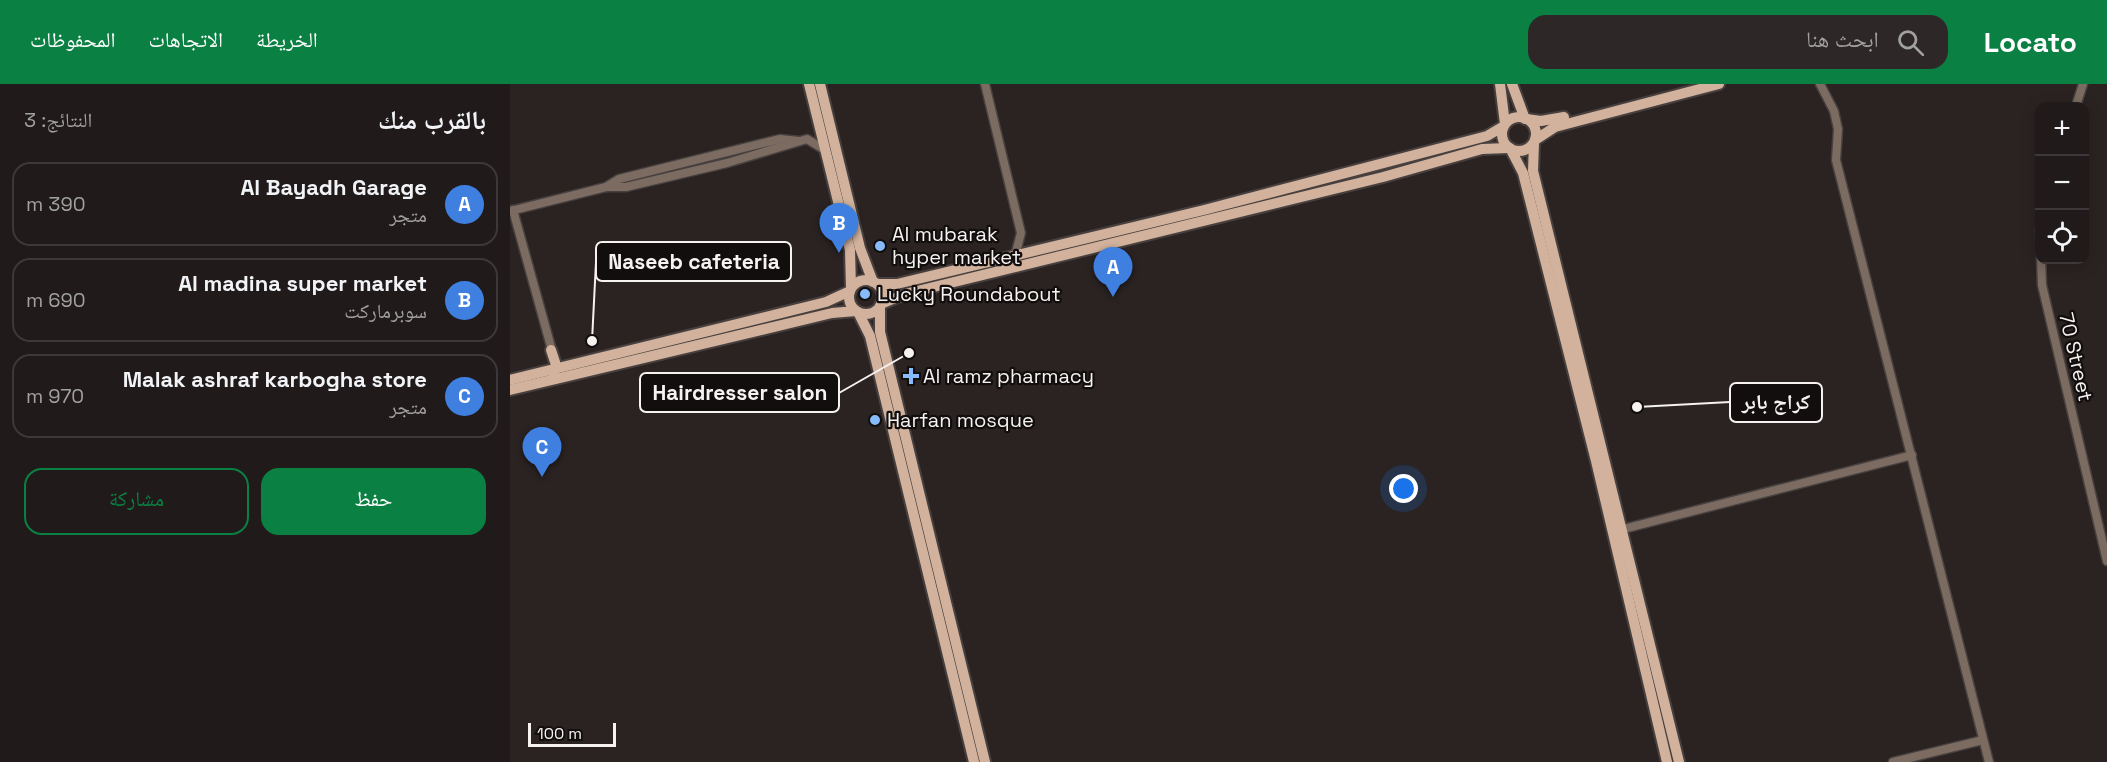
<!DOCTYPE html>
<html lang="ar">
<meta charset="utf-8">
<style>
:root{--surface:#201a1a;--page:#2d2727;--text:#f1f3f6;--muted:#a2a1a2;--line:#3d3839;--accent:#0b8043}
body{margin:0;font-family:"Space Grotesk","Noto Naskh Arabic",sans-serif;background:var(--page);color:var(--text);direction:rtl}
.controls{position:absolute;right:18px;top:18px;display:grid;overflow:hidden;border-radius:12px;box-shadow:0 3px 15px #0003}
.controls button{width:54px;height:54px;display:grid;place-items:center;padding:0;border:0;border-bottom:2px solid var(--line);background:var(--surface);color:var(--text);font:30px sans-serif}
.scale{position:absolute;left:18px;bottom:15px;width:88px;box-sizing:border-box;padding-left:6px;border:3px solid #f6f2f1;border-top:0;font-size:16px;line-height:21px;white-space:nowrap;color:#f6f2f1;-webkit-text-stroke:4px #110e0d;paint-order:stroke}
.you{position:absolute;left:894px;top:405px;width:21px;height:21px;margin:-15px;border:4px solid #fff;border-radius:50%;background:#1a73e8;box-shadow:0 0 0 9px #1a73e833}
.badge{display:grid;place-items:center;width:39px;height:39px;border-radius:50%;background:var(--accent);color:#fff;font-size:20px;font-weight:700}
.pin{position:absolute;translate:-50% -50px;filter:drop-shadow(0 2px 3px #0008)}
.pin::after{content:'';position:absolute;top:32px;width:21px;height:18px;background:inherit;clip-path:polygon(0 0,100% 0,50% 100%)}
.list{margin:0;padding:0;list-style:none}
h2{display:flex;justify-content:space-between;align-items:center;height:78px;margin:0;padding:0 24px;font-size:26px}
h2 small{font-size:20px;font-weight:400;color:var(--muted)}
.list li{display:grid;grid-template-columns:39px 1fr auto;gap:18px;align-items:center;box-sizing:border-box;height:84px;margin:0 12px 12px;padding:0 12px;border:2px solid var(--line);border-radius:18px}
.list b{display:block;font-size:22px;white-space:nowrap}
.list p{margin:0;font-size:20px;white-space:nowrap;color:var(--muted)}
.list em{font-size:20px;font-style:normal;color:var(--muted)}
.actions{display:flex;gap:12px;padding:18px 24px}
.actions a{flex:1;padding:14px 0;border:2px solid var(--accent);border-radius:18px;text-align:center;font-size:21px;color:var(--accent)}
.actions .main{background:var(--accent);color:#fff}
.icon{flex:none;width:33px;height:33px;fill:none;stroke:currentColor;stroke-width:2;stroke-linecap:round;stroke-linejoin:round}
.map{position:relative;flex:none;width:1597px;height:678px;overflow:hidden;direction:ltr}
header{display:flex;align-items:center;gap:36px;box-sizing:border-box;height:84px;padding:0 30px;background:var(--accent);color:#fff}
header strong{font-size:28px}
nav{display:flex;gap:33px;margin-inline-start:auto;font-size:21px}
.search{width:420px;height:54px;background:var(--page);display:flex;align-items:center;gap:15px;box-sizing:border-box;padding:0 21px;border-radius:18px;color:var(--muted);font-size:22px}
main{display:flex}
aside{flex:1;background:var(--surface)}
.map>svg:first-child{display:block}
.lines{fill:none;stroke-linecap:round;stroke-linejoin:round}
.minor-casing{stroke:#47403f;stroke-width:11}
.major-casing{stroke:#47403f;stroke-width:14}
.minor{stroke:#7b6b61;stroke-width:8}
.major{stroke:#d2b29c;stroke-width:10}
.poi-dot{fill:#87bbfb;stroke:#110e0d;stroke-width:2}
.labels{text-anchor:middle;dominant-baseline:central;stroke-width:4.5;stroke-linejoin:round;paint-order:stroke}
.poi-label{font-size:20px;fill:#f6f2f1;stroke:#110e0d;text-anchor:start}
.street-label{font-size:20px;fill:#f6f2f1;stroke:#110e0d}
.leader{fill:none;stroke:#f6f2f1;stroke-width:2}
.callout-dot{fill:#f6f2f1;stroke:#110e0d;stroke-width:2}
.callout{fill:#110e0d;stroke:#f6f2f1;stroke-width:2}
.callout-label{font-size:21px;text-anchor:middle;font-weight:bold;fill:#f6f2f1}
</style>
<header>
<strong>Locato</strong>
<div class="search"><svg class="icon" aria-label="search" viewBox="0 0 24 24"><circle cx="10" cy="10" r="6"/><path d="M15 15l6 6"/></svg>ابحث هنا</div>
<nav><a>الخريطة</a><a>الاتجاهات</a><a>المحفوظات</a></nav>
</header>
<main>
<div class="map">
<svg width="1597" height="678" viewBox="0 0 1597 678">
<rect width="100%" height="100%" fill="#2a2322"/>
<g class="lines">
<defs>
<g id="minor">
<polyline points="475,0 511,149 505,172"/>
<polyline points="1310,0 1324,27 1328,45 1326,76 1479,678"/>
<polyline points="1566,22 1573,0"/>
<polyline points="96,103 116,103 217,79 297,55 315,66"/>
<polyline points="3,126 43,270"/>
<polyline points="0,127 96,103 109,95 270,55 289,57"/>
<polyline points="1530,145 1532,201 1597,477"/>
<polyline points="1113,445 1402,371"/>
<polyline points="1383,678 1473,656"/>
</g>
<g id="major">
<polyline points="299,0 340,166 341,204"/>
<polyline points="310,0 350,164 363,198"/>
<polyline points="990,0 995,40"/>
<polyline points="1002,0 1015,35"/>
<circle cx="1009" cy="50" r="17"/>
<polyline points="1016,35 1031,37 1054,33"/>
<polyline points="1025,56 1045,43 1209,0"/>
<polyline points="1024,59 1023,87 1169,678"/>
<polyline points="1000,64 1013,89 1086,377 1157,678"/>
<circle cx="356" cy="213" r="17"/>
<polyline points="367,200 387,200 694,126 977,52 994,42"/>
<polyline points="371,220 395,210 873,93 972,65 998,64"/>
<polyline points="370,222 370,248 475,678"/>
<polyline points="348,228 360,252 464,678"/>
<polyline points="41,266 46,281 43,289"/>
<polyline points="0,296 316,218 340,207"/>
<polyline points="0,306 322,229 346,227"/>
</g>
</defs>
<use href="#minor" class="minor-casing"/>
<use href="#major" class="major-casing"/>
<use href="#minor" class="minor"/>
<use href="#major" class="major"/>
</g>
<g class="poi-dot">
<circle cx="370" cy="162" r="6"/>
<circle cx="355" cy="210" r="6"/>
<path d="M398 283h6v6h6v6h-6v6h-6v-6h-6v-6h6z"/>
<circle cx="365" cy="336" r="6"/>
</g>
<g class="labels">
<g class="poi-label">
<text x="382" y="150">Al mubarak<tspan x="382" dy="23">hyper market</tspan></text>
<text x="367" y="210">Lucky Roundabout</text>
<text x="413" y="292">Al ramz pharmacy</text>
<text x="377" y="336">Harfan mosque</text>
</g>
<g class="street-label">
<text transform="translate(1566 273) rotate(77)">70 Street</text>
</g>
</g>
<path class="leader" d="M82 257L86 178M399 269L329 309M1127 323L1220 318"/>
<g class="callout-dot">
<circle cx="82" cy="257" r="6"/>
<circle cx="399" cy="269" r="6"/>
<circle cx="1127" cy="323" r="6"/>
</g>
<g class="callout">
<rect x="86" y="158" width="195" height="39" rx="6"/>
<rect x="130" y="289" width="199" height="39" rx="6"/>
<rect x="1220" y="299" width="92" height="39" rx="6"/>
</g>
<g class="callout-label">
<text x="184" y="185">Naseeb cafeteria</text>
<text x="230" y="316">Hairdresser salon</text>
<text x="1266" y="325">كراج بابر</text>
</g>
</svg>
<div class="controls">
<button>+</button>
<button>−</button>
<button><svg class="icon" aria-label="locate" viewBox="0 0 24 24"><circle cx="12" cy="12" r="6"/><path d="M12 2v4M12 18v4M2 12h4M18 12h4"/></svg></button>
</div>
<div class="scale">100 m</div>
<div class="you"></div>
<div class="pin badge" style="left:603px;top:213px;background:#3f7fe0">A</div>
<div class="pin badge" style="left:329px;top:169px;background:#3f7fe0">B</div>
<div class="pin badge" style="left:32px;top:393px;background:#3f7fe0">C</div>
</div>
<aside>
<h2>بالقرب منك<small>النتائج: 3</small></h2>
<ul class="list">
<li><span class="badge" style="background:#3f7fe0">A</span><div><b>Al Bayadh Garage</b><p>متجر</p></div><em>390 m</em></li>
<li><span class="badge" style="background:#3f7fe0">B</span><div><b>Al madina super market</b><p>سوبرماركت</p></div><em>690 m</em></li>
<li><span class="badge" style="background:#3f7fe0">C</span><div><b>Malak ashraf karbogha store</b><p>متجر</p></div><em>970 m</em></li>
</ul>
<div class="actions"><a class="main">حفظ</a><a>مشاركة</a></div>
</aside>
</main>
